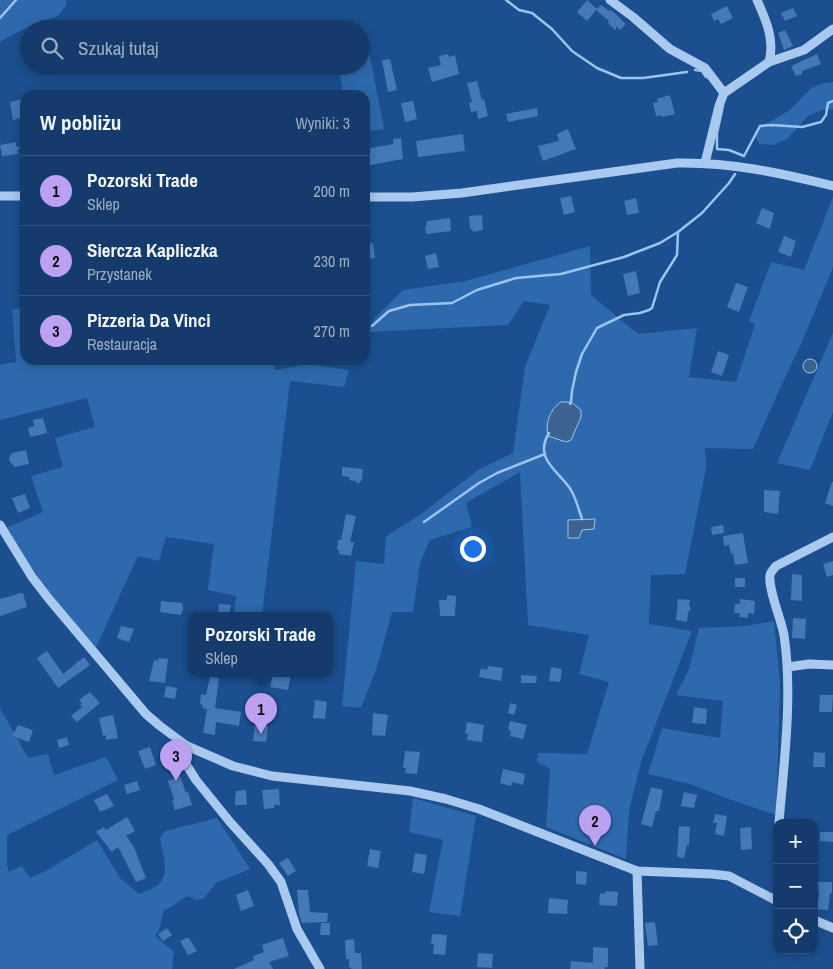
<!DOCTYPE html>
<html lang="pl">
<meta charset="utf-8">
<style>
:root{--surface:#143b6b;--page:#214673;--text:#f1f3f6;--muted:#9dadc1;--line:#33557e;--accent:#bca0f2}
body{margin:0;font-family:"Archivo Narrow",sans-serif;background:var(--page);color:var(--text)}
.controls{position:absolute;right:15px;bottom:15px;display:grid;overflow:hidden;border-radius:10px;box-shadow:0 2px 12px #0003}
.controls button{width:45px;height:45px;display:grid;place-items:center;padding:0;border:0;border-bottom:1px solid var(--line);background:var(--surface);color:var(--text);font:25px sans-serif}
.you{position:absolute;left:472px;top:548px;width:18px;height:18px;margin:-12px;border:4px solid #fff;border-radius:50%;background:#1a73e8;box-shadow:0 0 0 8px #1a73e833}
.badge{display:grid;place-items:center;width:32px;height:32px;border-radius:50%;background:var(--accent);color:#111;font-size:16px;font-weight:700}
.pin{position:absolute;translate:-50% -41px;filter:drop-shadow(0 1px 2px #0008)}
.pin::after{content:'';position:absolute;top:26px;width:18px;height:15px;background:inherit;clip-path:polygon(0 0,100% 0,50% 100%)}
.popup{position:absolute;left:188px;top:612px;width:145px;height:65px;box-sizing:border-box;display:grid;place-content:center;border-radius:10px;background:var(--surface);filter:drop-shadow(0 1px 4px #0005);font-size:16px;white-space:nowrap;color:var(--muted)}
.popup b{font-size:19px;color:var(--text)}
.popup::after{content:'';position:absolute;left:50%;top:100%;margin-left:-10px;border:10px solid transparent;border-top-color:var(--surface)}
.list{margin:0;padding:0;list-style:none}
h2{display:flex;justify-content:space-between;align-items:center;height:65px;margin:0;padding:0 20px;font-size:21px}
h2 small{font-size:16px;font-weight:400;color:var(--muted)}
.list li{display:grid;grid-template-columns:32px 1fr auto;gap:15px;align-items:center;box-sizing:border-box;height:70px;padding:0 20px;border-top:1px solid var(--line)}
.list b{display:block;font-size:19px;white-space:nowrap}
.list p{margin:0;font-size:16px;white-space:nowrap;color:var(--muted)}
.list em{font-size:16px;font-style:normal;color:var(--muted)}
.icon{flex:none;width:28px;height:28px;fill:none;stroke:currentColor;stroke-width:2;stroke-linecap:round;stroke-linejoin:round}
.map{position:relative;flex:none;width:833px;height:969px;overflow:hidden}
.search{position:absolute;background:var(--surface);box-shadow:0 2px 12px #0003;left:20px;top:20px;width:350px;height:55px;display:flex;align-items:center;gap:12px;box-sizing:border-box;padding:0 18px;border-radius:28px;color:var(--muted);font-size:19px}
.panel{position:absolute;background:var(--surface);box-shadow:0 2px 12px #0003;left:20px;top:90px;width:350px;height:275px;border-radius:15px}
.map>svg:first-child{display:block}
.green{fill:#2e69ad}
.water{fill:#3c6290;stroke:#9cc4f0}
.lines{fill:none;stroke-linecap:round;stroke-linejoin:round}
.stream{stroke:#9cc4f0;stroke-width:2.5}
.building{fill:#4478b7}
.minor{stroke:#a9c9ee;stroke-width:9}
</style>
<div class="map">
<svg width="833" height="969" viewBox="0 0 833 969">
<rect width="100%" height="100%" fill="#1b4f8f"/>
<g class="green">
<polygon points="0,0 66,0 66,5 58,16 32,25 1,41 0,43"/>
<polygon points="368,46 384,129 365,132 365,95 343,95 339,66 361,66 361,48"/>
<path d="M 833,82 L 833,109 L 821,110 L 808,116 L 787,139 L 773,145 L 759,144 L 754,132 C 764,123 777,119 788,111 C 807,97 804,85 833,82 Z"/>
<polygon points="833,197 833,267 802,342 781,386 753,449 705,448 706,468 685,574 651,575 649,624 692,631 641,762 629,811 626,859 546,827 550,769 537,762 538,753 587,754 609,682 579,674 589,635 528,625 520,472 466,503 472,527 430,540 420,563 413,612 392,612 377,667 361,708 342,706 356,561 384,564 386,536 420,515 478,470 513,453 525,367 550,305 524,301 508,325 368,332 375,318 403,290 466,281 590,246 591,295 638,334 697,328 689,377 736,382 755,324 749,321 771,262 804,270"/>
<polygon points="25,308 25,360 274,360 275,370 309,364 349,370 344,387 290,381 262,615 234,615 236,596 208,590 214,544 166,537 159,561 138,556 96,647 52,599 6,528 43,512 31,476 63,467 55,438 95,427 87,398 0,420 0,365 16,362 12,309"/>
<polygon points="833,333 833,412 810,470 777,463"/>
<polygon points="774,621 780,684 776,815 729,799 690,784 648,774 662,728 720,738 723,701 676,695 689,669 699,628 746,626"/>
<path d="M 0,708 L 28,758 L 48,754 L 54,775 L 106,757 L 118,780 L 7,835 L 7,865 L 9,872 L 22,866 L 30,878 L 46,871 L 97,840 L 120,878 L 139,894 C 145,891 152,889 158,885 C 171,874 162,851 160,838 L 165,831 L 217,818 L 250,869 L 216,883 L 203,899 L 196,900 L 189,896 C 180,899 174,907 164,910 L 159,930 L 155,936 L 174,952 L 172,969 L 0,969 Z"/>
<polygon points="413,798 476,816 460,916 429,912 443,840 409,832"/>
</g>
<g class="water">
<circle cx="810" cy="366" r="7"/>
<path d="M 561,402 L 571,402 L 581,410 L 581,417 L 571,440 L 566,442 L 548,436 C 545,423 550,409 561,402 Z"/>
<polygon points="595,519 594,529 582,530 579,538 568,538 568,520"/>
</g>
<g class="lines">
<g class="stream">
<polyline points="506,0 519,10 532,13 552,29 572,51 597,68 621,78 643,78 687,72"/>
<polyline points="0,18 16,0"/>
<polyline points="695,70 702,71 706,77"/>
<polyline points="723,106 717,133 717,149 729,150 744,156 760,126 772,125 802,127 821,122 826,115 828,103 833,101"/>
<polyline points="372,326 389,311 410,305 452,303 477,290 516,278 561,274 624,257 660,243 678,232 702,213 729,183 735,174"/>
<polyline points="570,404 571,402 572,391 576,372 582,354 597,328 624,315 640,313 649,310 652,308 660,282 677,255 678,232"/>
<path d="M 549,433 C 533,459 559,471 571,490 C 576,499 579,510 582,519"/>
<polyline points="424,522 479,483 497,473 545,454"/>
</g>
</g>
<g class="building">
<polygon points="587,0 597,9 587,21 577,12"/>
<polygon points="601,5 609,11 611,10 626,24 620,30 617,27 615,30 608,23 609,21 596,10"/>
<polygon points="727,6 733,18 721,24 718,19 714,21 711,14"/>
<polygon points="793,8 797,16 785,21 781,13"/>
<polygon points="785,30 793,46 784,50 778,33"/>
<polygon points="448,54 449,57 455,55 459,74 432,82 428,68 441,65 439,56"/>
<polygon points="817,54 821,64 802,71 802,74 796,76 791,66"/>
<polygon points="390,59 397,90 388,92 382,60"/>
<polygon points="477,81 482,100 484,99 488,116 478,119 477,111 471,112 469,103 472,102 467,83"/>
<polygon points="670,95 675,114 662,117 661,115 656,116 653,103 658,102 657,99"/>
<polygon points="24,99 25,117 13,120 10,102"/>
<polygon points="413,101 417,119 405,122 401,103"/>
<polygon points="537,108 538,116 508,122 506,114"/>
<polygon points="568,129 576,149 543,161 538,146 559,141 557,134"/>
<polygon points="463,134 465,151 418,157 416,141"/>
<polygon points="401,138 403,159 365,166 365,149 393,144 393,139"/>
<polygon points="16,142 16,146 20,148 17,150 18,154 2,156 0,145"/>
<polygon points="571,196 575,212 564,215 560,198"/>
<polygon points="636,198 639,213 627,215 624,201"/>
<polygon points="762,208 774,213 770,229 756,223"/>
<polygon points="482,215 483,230 473,232 472,229 470,229 469,216"/>
<polygon points="450,218 451,231 426,234 425,226 427,225 427,221"/>
<polygon points="784,236 796,241 791,257 778,252"/>
<polygon points="373,243 375,258 365,259 365,244"/>
<polygon points="436,253 439,267 428,269 425,256"/>
<polygon points="636,271 640,293 628,296 623,274"/>
<polygon points="736,283 748,287 739,312 727,307"/>
<polygon points="718,351 729,355 722,376 711,372"/>
<polygon points="43,418 47,433 30,437 28,428 34,426 33,420"/>
<polygon points="26,450 29,464 15,467 10,462 9,458 12,453"/>
<polygon points="342,467 363,469 362,480 358,484 355,481 349,480 349,477 342,476"/>
<polygon points="832,482 833,482 833,506 825,503"/>
<polygon points="764,490 780,491 778,514 764,512"/>
<polygon points="25,494 30,508 18,513 12,498"/>
<polygon points="346,514 356,516 350,542 354,542 351,556 339,554 339,550 337,550 338,540 341,540"/>
<polygon points="723,525 724,533 712,535 711,527"/>
<polygon points="743,533 748,563 735,565 733,553 731,554 729,545 724,546 723,536"/>
<polygon points="833,561 833,575 827,577 823,564"/>
<polygon points="792,574 802,575 802,601 791,600"/>
<rect x="735" y="578" width="10" height="9"/>
<polygon points="21,593 23,593 27,607 0,616 0,599"/>
<polygon points="447,595 456,596 455,616 440,616 439,600 447,600"/>
<polygon points="678,599 690,600 689,605 691,608 688,613 687,622 676,620"/>
<polygon points="740,599 755,601 754,614 748,613 748,618 739,617 740,613 734,613 735,604 740,604"/>
<polygon points="161,601 182,603 183,609 181,615 160,612"/>
<polygon points="219,604 231,605 229,615 218,615"/>
<polygon points="793,618 806,619 805,639 792,638"/>
<polygon points="121,626 134,629 129,642 117,638"/>
<polygon points="47,651 63,674 84,657 90,665 58,688 37,658"/>
<polygon points="158,658 168,659 165,683 149,681 154,660 158,661"/>
<polygon points="488,666 503,668 501,681 479,677 481,668 487,670"/>
<polygon points="551,667 562,669 560,682 549,681"/>
<polygon points="273,673 291,673 288,690 270,687"/>
<polygon points="521,675 537,676 536,683 521,683"/>
<polygon points="210,677 219,678 215,708 241,712 239,726 216,722 215,735 203,733 207,709 202,708 203,705 200,704 201,694 206,695"/>
<polygon points="166,686 177,688 175,699 164,697"/>
<polygon points="90,692 100,703 77,722 71,716 82,707 80,705 82,703 79,700"/>
<polygon points="820,695 833,695 832,712 819,712"/>
<polygon points="315,700 327,702 325,719 313,718"/>
<polygon points="510,703 517,705 514,715 508,713"/>
<polygon points="694,707 707,709 706,724 692,723"/>
<polygon points="373,713 388,715 385,736 372,735"/>
<polygon points="113,715 118,738 106,740 106,735 103,736 99,718"/>
<polygon points="510,721 527,725 523,739 510,736 511,732 508,729"/>
<polygon points="467,722 484,725 482,742 467,740 468,734 465,733"/>
<polygon points="255,724 268,726 266,742 253,741"/>
<polygon points="18,725 33,730 29,742 12,736"/>
<polygon points="67,737 69,745 59,748 57,740"/>
<polygon points="150,747 156,765 145,769 138,751"/>
<polygon points="405,751 420,752 417,774 405,773 406,768 403,768"/>
<polygon points="814,752 825,753 825,767 813,767"/>
<polygon points="503,769 525,774 523,785 512,782 511,786 500,783"/>
<polygon points="180,776 186,793 188,792 192,805 175,810 172,800 174,799 168,781"/>
<polygon points="137,781 140,790 127,794 124,785"/>
<polygon points="651,787 663,790 659,811 656,811 652,827 641,824"/>
<polygon points="279,789 280,805 274,805 274,808 264,809 262,790"/>
<polygon points="246,790 247,805 235,805 235,795 236,795 236,791"/>
<polygon points="684,792 697,795 694,808 681,806"/>
<polygon points="107,794 114,806 100,812 94,800"/>
<polygon points="715,814 727,816 724,836 715,834 717,823 713,823"/>
<polygon points="127,817 135,831 126,836 134,847 146,878 136,882 118,847 112,852 96,832 104,827 106,830"/>
<polygon points="679,826 690,827 689,845 687,845 684,858 677,857"/>
<polygon points="751,827 752,849 741,850 740,828"/>
<polygon points="820,832 833,832 833,842 820,841"/>
<polygon points="370,849 381,851 378,868 367,866"/>
<polygon points="415,853 427,855 424,874 412,872"/>
<polygon points="288,858 296,871 288,876 279,863"/>
<polygon points="576,871 587,872 586,885 576,884"/>
<polygon points="818,882 832,882 832,893 830,893 828,910 814,909 815,898 819,899"/>
<polygon points="248,890 254,906 241,911 236,895"/>
<polygon points="297,890 308,890 310,912 328,913 327,922 302,923 299,914"/>
<polygon points="605,891 618,892 617,906 599,905 600,893 605,894"/>
<polygon points="549,898 568,900 567,914 548,913"/>
<polygon points="655,922 658,945 648,946 645,923"/>
<polygon points="321,923 330,923 330,935 320,935"/>
<polygon points="167,928 172,935 163,941 158,934"/>
<polygon points="432,934 447,935 445,955 433,954 434,944 431,944"/>
<polygon points="186,938 189,938 197,951 188,955 180,941"/>
<polygon points="283,938 289,956 269,962 273,969 234,969 254,960 253,956 264,952 262,945"/>
<polygon points="354,939 355,953 361,953 362,969 352,969 349,967 349,959 346,959 345,940"/>
<polygon points="593,947 608,948 608,967 605,967 605,969 570,969 571,961 593,963"/>
<polygon points="478,953 493,954 492,968 477,967"/>
</g>
<g class="lines">
<g class="minor">
<polyline points="610,0 633,17 670,49 705,68 724,93"/>
<polyline points="769,62 804,50 833,29"/>
<path d="M 705,163 L 719,106 L 724,93 L 769,62 C 775,40 766,20 757,0"/>
<polyline points="0,196 25,196"/>
<path d="M 365,197 L 412,197 L 462,193 L 677,163 C 730,162 781,173 833,186"/>
<polyline points="0,525 32,577 49,599 146,714 160,726 187,746 233,766 272,776 410,791 446,799 479,809 637,871 711,874 729,876 777,901"/>
<polyline points="788,667 809,664 833,665"/>
<polyline points="187,746 186,764 196,780 230,822 268,864 281,882 297,929 320,969"/>
<path d="M 779,823 C 784,761 793,696 784,635 C 781,619 768,589 770,575 C 771,571 774,569 776,566 L 833,537"/>
<polyline points="637,871 640,969"/>
<polyline points="814,920 833,928"/>
</g>
</g>
</svg>
<div class="controls">
<button>+</button>
<button>−</button>
<button><svg class="icon" aria-label="locate" viewBox="0 0 24 24"><circle cx="12" cy="12" r="6"/><path d="M12 2v4M12 18v4M2 12h4M18 12h4"/></svg></button>
</div>
<div class="you"></div>
<div class="pin badge" style="left:261px;top:734px">1</div>
<div class="popup"><b>Pozorski Trade</b>Sklep</div>
<div class="pin badge" style="left:595px;top:846px">2</div>
<div class="pin badge" style="left:176px;top:781px">3</div>
<div class="search"><svg class="icon" aria-label="search" viewBox="0 0 24 24"><circle cx="10" cy="10" r="6"/><path d="M15 15l6 6"/></svg>Szukaj tutaj</div>
<section class="panel">
<h2>W pobliżu<small>Wyniki: 3</small></h2>
<ul class="list">
<li><span class="badge">1</span><div><b>Pozorski Trade</b><p>Sklep</p></div><em>200 m</em></li>
<li><span class="badge">2</span><div><b>Siercza Kapliczka</b><p>Przystanek</p></div><em>230 m</em></li>
<li><span class="badge">3</span><div><b>Pizzeria Da Vinci</b><p>Restauracja</p></div><em>270 m</em></li>
</ul>
</section>
</div>
